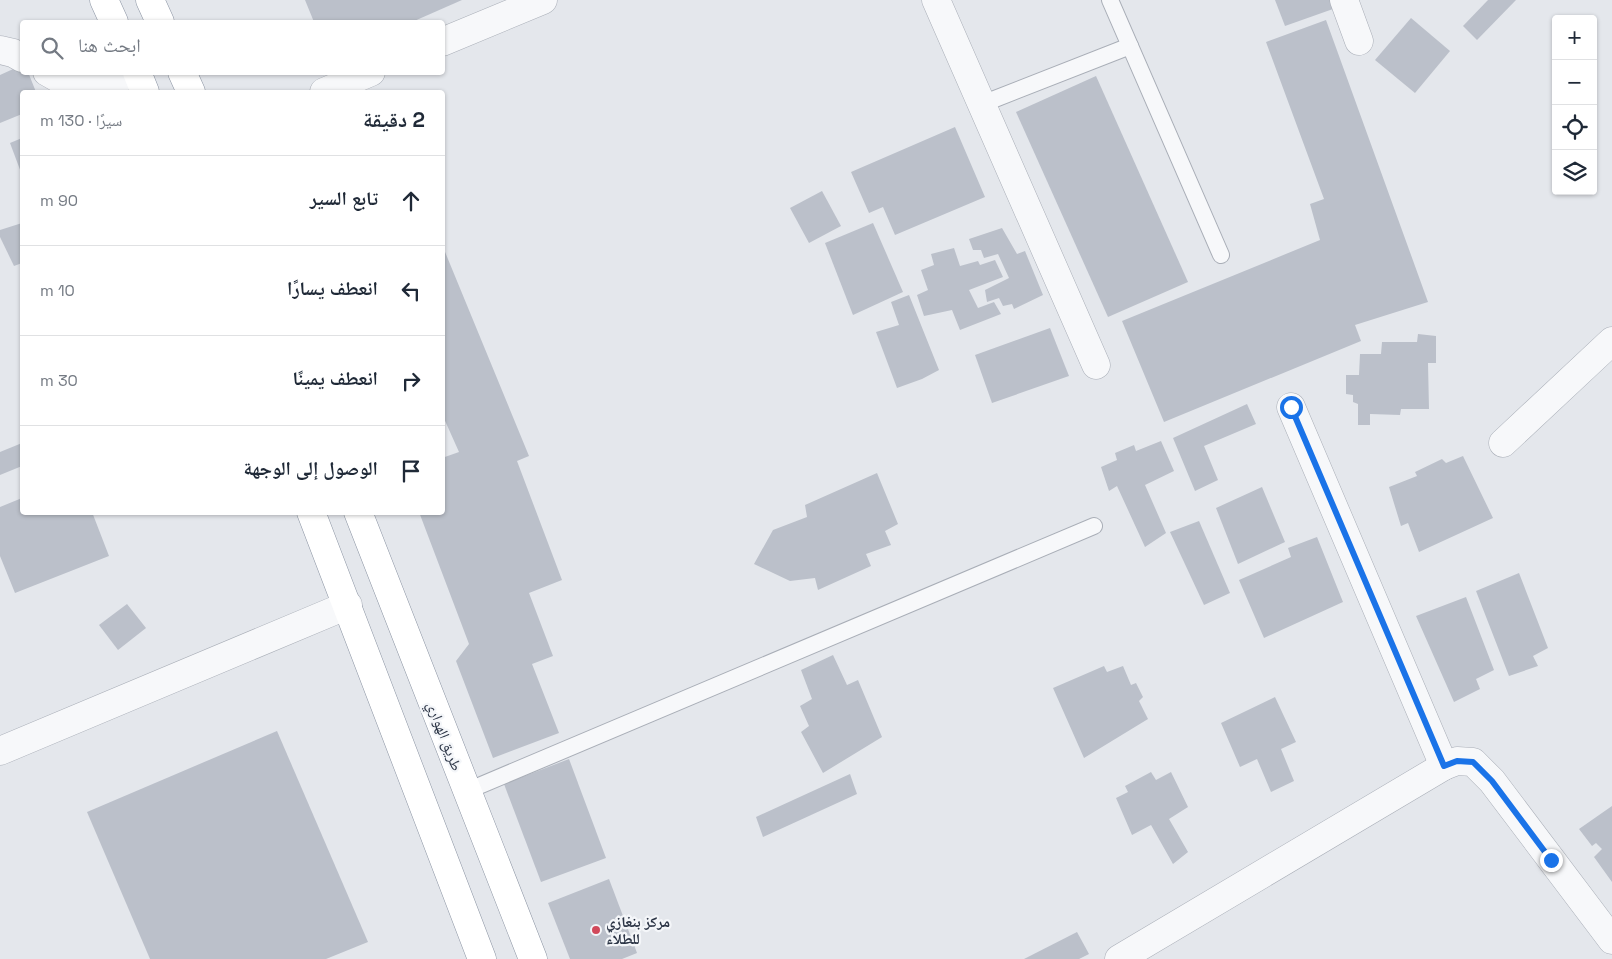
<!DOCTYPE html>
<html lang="ar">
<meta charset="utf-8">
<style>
:root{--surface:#fff;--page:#f2f2f3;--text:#1f2937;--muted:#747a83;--line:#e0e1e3}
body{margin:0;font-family:"Space Grotesk","Noto Naskh Arabic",sans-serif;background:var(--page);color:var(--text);direction:rtl}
.controls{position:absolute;right:15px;top:15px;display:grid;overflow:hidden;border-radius:5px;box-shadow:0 1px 4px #0004}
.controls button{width:45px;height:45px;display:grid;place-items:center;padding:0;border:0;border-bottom:1px solid var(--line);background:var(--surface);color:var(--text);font:25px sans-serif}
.stop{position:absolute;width:15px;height:15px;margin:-11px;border:4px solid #1a73e8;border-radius:50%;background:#fff}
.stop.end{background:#1a73e8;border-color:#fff;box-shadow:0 1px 5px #0008}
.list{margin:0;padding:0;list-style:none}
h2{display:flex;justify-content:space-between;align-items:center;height:65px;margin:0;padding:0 20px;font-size:21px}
h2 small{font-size:16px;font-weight:400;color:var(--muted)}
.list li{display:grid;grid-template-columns:32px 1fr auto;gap:15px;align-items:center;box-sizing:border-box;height:90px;padding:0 20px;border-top:1px solid var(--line)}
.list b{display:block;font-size:19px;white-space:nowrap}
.list em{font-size:16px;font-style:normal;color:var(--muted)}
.icon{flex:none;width:28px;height:28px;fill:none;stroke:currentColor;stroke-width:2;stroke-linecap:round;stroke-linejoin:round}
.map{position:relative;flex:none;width:1612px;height:959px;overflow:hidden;direction:ltr}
.search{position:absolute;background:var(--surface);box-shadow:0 1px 4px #0004;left:20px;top:20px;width:425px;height:55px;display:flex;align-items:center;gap:12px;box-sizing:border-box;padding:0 18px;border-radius:5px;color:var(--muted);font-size:19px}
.panel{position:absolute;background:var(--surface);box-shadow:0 1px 4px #0004;left:20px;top:90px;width:425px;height:425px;border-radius:5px;direction:rtl}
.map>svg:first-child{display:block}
.building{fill:#bbc0ca}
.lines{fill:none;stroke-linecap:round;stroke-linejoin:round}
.service-casing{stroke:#a9aeb7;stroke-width:18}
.minor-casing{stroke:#a9aeb7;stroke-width:29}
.trunk-casing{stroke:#8b94a3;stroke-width:29}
.service{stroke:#f7f8fa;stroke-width:16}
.minor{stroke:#f7f8fa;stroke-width:28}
.trunk{stroke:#fff;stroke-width:28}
.route{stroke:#1a73e8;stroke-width:6}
.poi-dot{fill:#d1495b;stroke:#f4f6f9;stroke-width:2}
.labels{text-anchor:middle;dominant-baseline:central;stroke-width:4.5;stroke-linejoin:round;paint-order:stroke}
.street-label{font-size:15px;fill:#2b3445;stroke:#f4f6f9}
.poi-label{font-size:15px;font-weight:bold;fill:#2b3445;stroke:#f4f6f9;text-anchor:start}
</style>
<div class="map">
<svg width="1612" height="959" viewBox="0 0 1612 959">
<rect width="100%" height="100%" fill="#e4e7ec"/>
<g class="building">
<polygon points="305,0 462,0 412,22 314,22"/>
<polygon points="1275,0 1330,0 1333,9 1285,26"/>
<polygon points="1488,0 1516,0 1477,40 1463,26"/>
<polygon points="1411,18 1450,51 1415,93 1375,60"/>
<polygon points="1326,20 1428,302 1355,325 1361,341 1164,422 1122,321 1320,240 1310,204 1324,199 1266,42"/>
<polygon points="22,65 22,72 28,72 36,92 22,92 22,114 0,123 0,75"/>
<polygon points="1096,76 1188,282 1108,317 1016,112"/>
<polygon points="955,127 985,197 895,235 883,207 869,213 851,172"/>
<polygon points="22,138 22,175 10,143"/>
<polygon points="822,191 841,226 809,243 790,208"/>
<polygon points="22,223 22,263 14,266 0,237 0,230"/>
<polygon points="873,223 903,292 853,315 825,243"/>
<polygon points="1002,228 1017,254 1025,251 1043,295 1014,309 1012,304 1003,306 999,298 987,302 985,290 1009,278 998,254 984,258 981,250 973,250 969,239"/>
<polygon points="443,247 529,456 517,461 562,580 529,593 553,656 532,664 559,733 493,758 456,661 469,644 419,512 442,512 442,458 459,452 442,414"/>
<polygon points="954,248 960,266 978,261 980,265 995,260 1003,277 969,290 978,308 994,302 1001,314 960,330 952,310 924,316 917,295 928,290 921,270 934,265 931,254"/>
<polygon points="909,295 939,370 922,379 897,388 876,332 899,325 891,302"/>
<polygon points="1050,328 1069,376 992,403 975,355"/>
<polygon points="1418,334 1436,336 1436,363 1428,363 1429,409 1401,409 1400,415 1370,414 1370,425 1358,425 1358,404 1353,402 1353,395 1346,394 1346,375 1359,375 1360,354 1381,354 1382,342 1417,342"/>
<polygon points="1247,404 1256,424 1204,446 1218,480 1195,491 1173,438"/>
<polygon points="1161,441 1174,471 1145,485 1166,533 1145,547 1117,486 1109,491 1101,467 1117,460 1115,453 1134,445 1136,451"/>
<polygon points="22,443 22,466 0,475 0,452"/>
<polygon points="1463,456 1493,518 1419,552 1408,523 1401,526 1389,487 1417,476 1415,472 1442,459 1446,463"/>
<polygon points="877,473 898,524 885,531 891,545 866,554 871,566 818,590 815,578 790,581 754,564 773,530 807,517 805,505"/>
<polygon points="1262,487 1285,542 1238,564 1216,508"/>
<polygon points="22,498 22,512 92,512 109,556 15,593 0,556 0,507"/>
<polygon points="1199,521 1230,593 1204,605 1170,532"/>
<polygon points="1317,537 1343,602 1264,638 1239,580 1291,557 1288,548"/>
<polygon points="1519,573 1548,648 1533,656 1538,666 1509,676 1476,591"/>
<polygon points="1466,597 1494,670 1476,679 1480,689 1454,702 1416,616"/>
<polygon points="127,604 146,628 118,650 99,625"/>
<polygon points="833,655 847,685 858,680 882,737 823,773 801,732 809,726 800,706 812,699 801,670"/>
<polygon points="1104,666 1107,672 1123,666 1131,685 1136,683 1143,697 1139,701 1148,719 1084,758 1053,688"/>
<polygon points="1275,697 1296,742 1281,749 1294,781 1271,792 1257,759 1240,767 1221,723"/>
<polygon points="277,731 368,942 326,959 150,959 87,812"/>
<polygon points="569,759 606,858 541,882 504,784"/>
<polygon points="1151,772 1156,780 1171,772 1188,807 1169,819 1188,852 1173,864 1151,825 1132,835 1116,798 1128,792 1125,786"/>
<polygon points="850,774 857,794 763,837 756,817"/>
<polygon points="1612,806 1612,882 1594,857 1602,849 1596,843 1592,846 1579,829"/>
<polygon points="609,879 637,953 622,959 570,959 548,903"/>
<polygon points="1077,932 1089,954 1079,959 1024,959"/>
</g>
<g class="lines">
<defs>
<g id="service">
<polyline points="1110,0 1221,255"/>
<polyline points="982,104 1130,46"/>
<polyline points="467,791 1094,526"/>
</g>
<g id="minor">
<polyline points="936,0 1096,365"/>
<polyline points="1344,0 1359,41"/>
<polyline points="442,42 543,0"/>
<polyline points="0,50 13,53 22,58"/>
<path d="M 47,72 C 79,93 103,81 138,73"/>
<polyline points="324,92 371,72"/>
<polyline points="1291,407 1444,766"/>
<polyline points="1503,443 1612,341"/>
<polyline points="0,751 348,605"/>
<polyline points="1119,959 1444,766 1457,761 1473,762 1492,781 1612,940"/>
</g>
<g id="trunk">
<polyline points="104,0 114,22"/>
<polyline points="150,0 160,22"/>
<polyline points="137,72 145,92"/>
<polyline points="182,72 191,92"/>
<polyline points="311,512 482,959"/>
<polyline points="358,512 533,959"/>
</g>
</defs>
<use href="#service" class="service-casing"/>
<use href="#minor" class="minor-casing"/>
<use href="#trunk" class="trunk-casing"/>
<use href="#service" class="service"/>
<use href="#minor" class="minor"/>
<use href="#trunk" class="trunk"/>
</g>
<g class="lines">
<polyline class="route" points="1291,407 1444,766 1457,761 1473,762 1492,781 1551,860"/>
</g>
<circle class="poi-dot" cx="596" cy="930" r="5"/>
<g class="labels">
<g class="street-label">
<text transform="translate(445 736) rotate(69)">طريق الهواري</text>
</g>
<g class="poi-label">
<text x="606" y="921">مركز بنغازي<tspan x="606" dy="17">للطلاء</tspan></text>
</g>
</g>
</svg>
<div class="controls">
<button>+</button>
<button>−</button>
<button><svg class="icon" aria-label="locate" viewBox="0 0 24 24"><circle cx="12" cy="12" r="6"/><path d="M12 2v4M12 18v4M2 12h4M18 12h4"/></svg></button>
<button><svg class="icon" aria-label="layers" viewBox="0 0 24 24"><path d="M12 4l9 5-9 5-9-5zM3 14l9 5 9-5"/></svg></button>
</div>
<div class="stop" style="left:1291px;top:407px"></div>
<div class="stop end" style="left:1551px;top:860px"></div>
<div class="search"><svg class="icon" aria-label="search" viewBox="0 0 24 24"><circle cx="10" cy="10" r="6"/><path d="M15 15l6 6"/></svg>ابحث هنا</div>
<section class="panel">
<h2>2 دقيقة<small>سيرًا · 130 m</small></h2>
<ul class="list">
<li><svg class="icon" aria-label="ahead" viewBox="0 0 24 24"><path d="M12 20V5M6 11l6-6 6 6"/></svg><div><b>تابع السير</b></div><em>90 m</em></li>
<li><svg class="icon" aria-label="left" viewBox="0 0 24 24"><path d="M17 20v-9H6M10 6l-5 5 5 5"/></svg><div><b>انعطف يسارًا</b></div><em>10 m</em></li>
<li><svg class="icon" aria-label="right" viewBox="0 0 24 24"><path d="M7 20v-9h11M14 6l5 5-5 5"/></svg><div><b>انعطف يمينًا</b></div><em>30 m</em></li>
<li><svg class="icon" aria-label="arrive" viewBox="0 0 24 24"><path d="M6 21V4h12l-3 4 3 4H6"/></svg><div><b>الوصول إلى الوجهة</b></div></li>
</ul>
</section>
</div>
